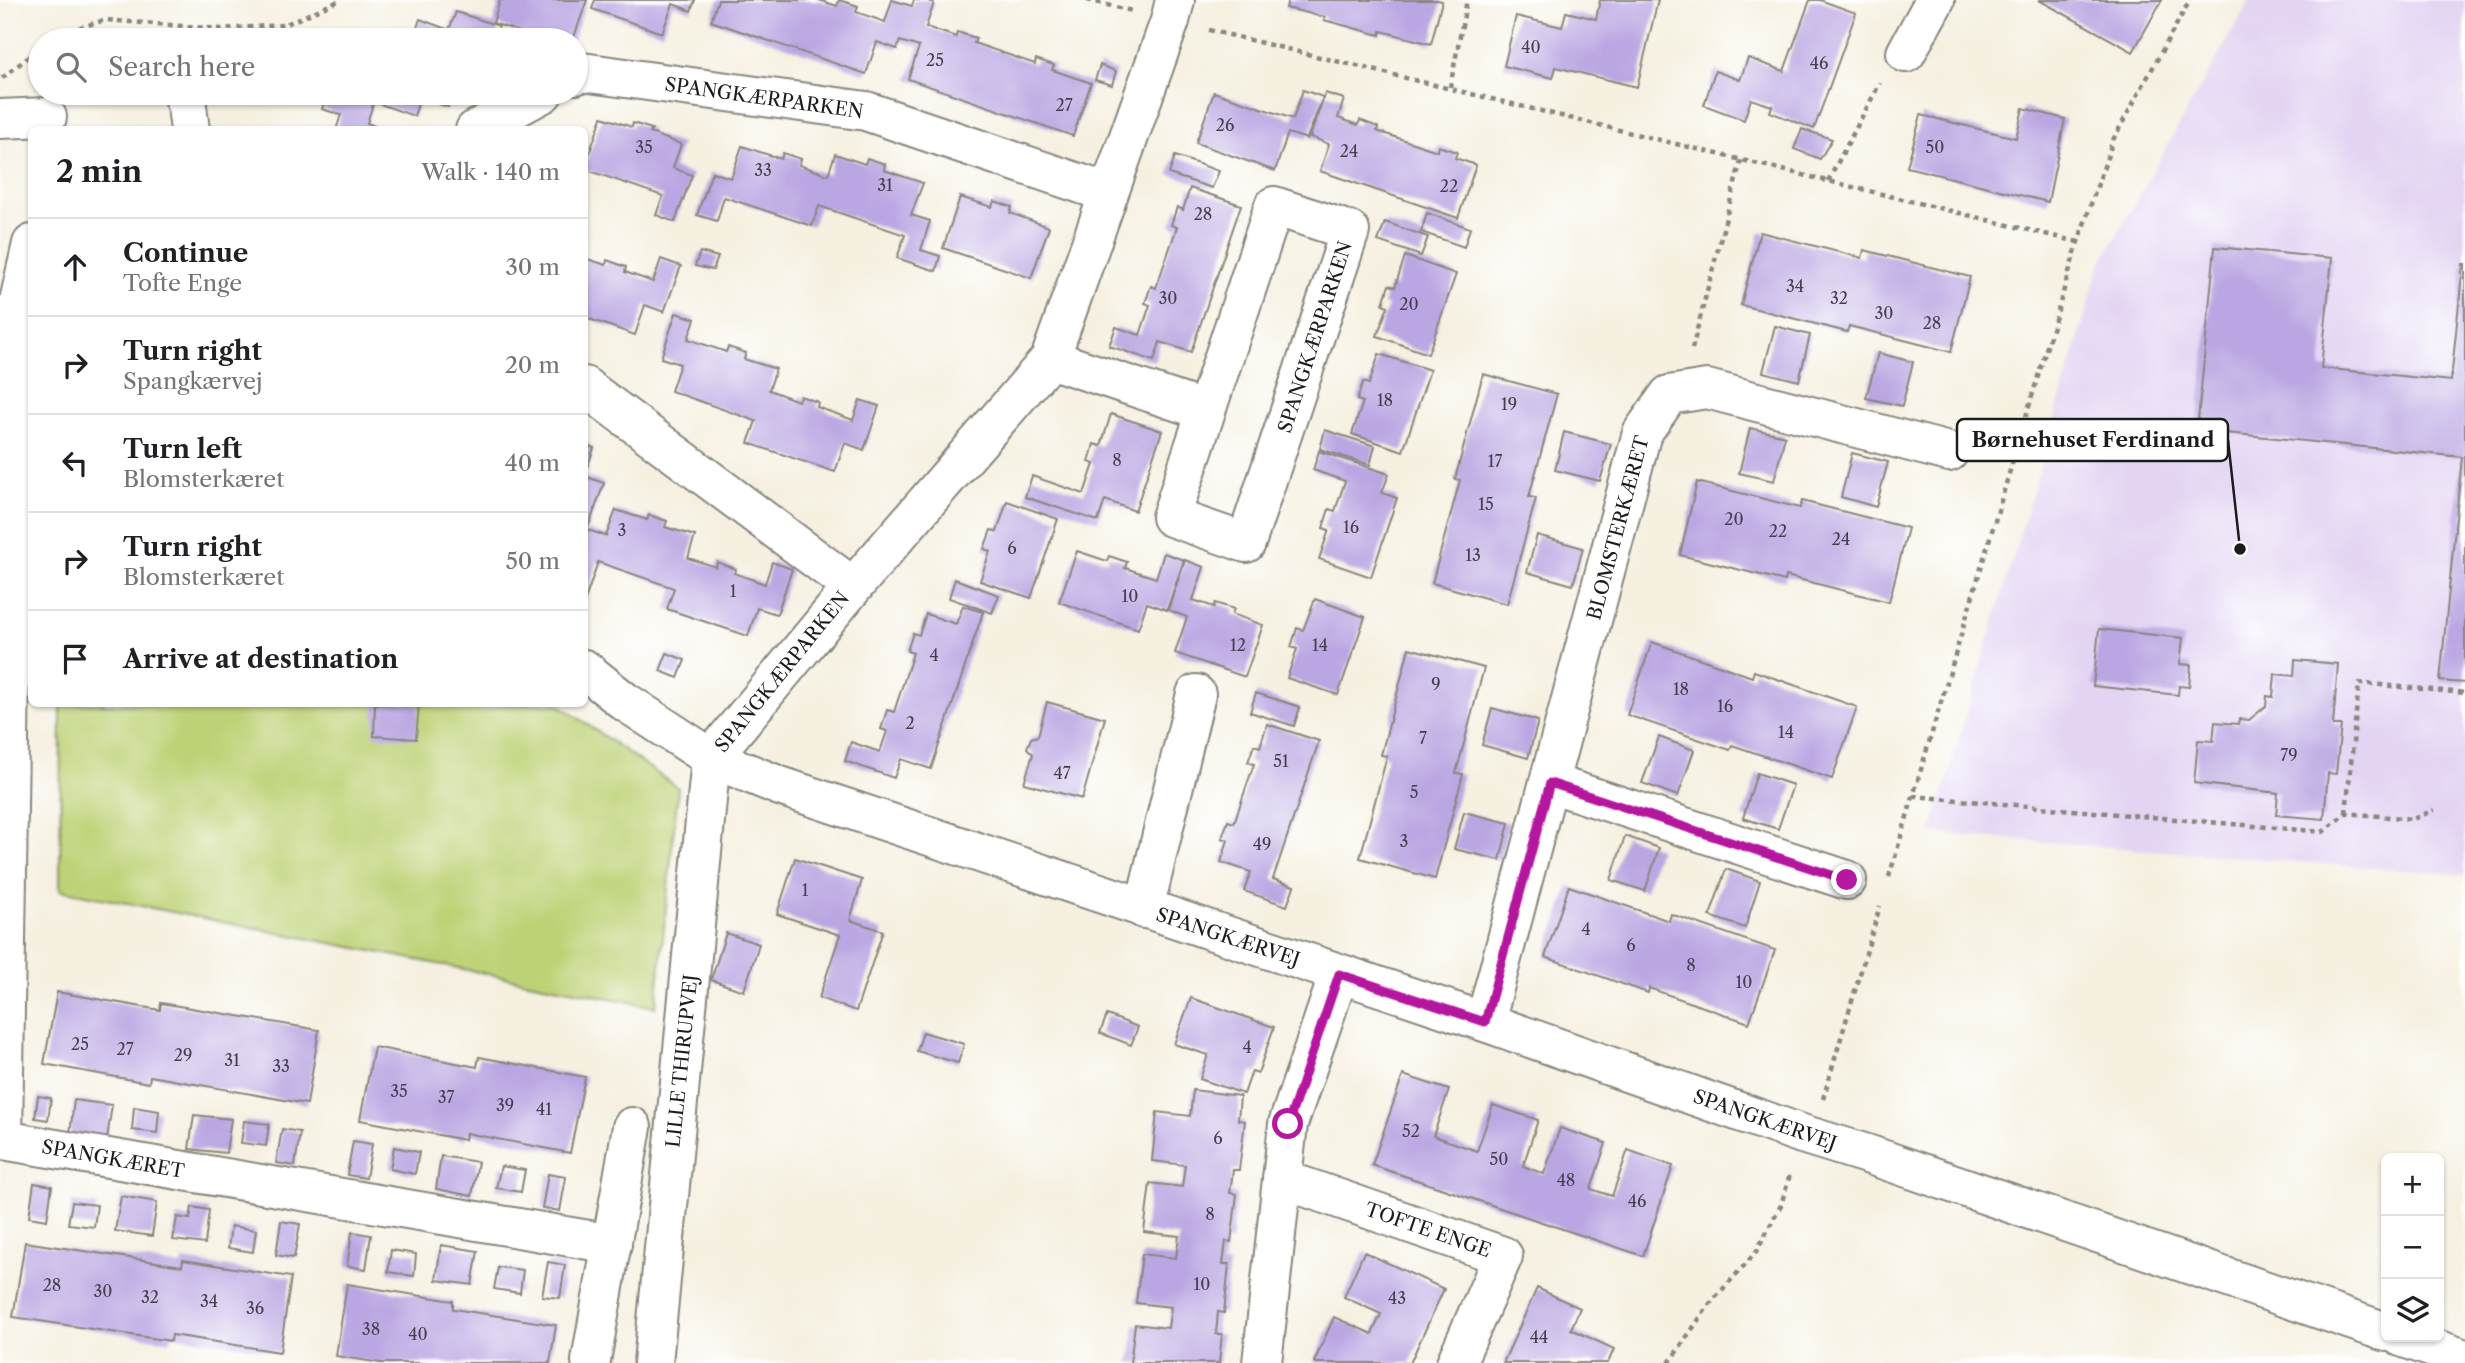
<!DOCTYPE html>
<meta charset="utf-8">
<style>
:root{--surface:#fff;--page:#f2f2f2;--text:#202124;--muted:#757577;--line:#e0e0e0}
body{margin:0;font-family:"Libre Caslon Text",serif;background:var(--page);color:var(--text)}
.controls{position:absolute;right:21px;bottom:21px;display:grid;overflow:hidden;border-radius:10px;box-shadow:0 2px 5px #0004}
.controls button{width:63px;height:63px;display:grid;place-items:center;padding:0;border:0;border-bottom:2px solid var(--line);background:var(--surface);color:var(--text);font:35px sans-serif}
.stop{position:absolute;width:21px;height:21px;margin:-16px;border:5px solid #b5179e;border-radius:50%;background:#fff}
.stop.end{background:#b5179e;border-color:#fff;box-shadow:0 2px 7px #0008}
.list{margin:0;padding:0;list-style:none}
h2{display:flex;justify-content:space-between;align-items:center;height:91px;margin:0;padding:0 28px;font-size:30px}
h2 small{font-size:23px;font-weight:400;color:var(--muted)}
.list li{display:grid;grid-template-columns:46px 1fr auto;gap:21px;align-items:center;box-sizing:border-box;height:98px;padding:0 28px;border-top:2px solid var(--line)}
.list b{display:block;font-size:26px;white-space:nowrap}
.list p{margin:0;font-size:23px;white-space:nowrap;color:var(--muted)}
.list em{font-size:23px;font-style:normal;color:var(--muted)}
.icon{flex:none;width:38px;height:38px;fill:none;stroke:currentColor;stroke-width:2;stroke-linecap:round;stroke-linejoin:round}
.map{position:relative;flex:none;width:2465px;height:1363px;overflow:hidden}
.search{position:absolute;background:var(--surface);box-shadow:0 2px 5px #0004;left:28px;top:28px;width:560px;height:77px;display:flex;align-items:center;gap:18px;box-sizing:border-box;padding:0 24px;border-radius:38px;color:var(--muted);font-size:26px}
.panel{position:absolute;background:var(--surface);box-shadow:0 2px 5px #0004;left:28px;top:126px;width:560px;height:581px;border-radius:10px}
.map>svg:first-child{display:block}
.built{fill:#e3d4f3}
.green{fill:#bdd276;stroke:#6c7749;stroke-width:2}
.building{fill:#baa6e2}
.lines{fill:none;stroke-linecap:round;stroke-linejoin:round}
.minor-casing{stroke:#88867e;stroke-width:42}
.path{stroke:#88867e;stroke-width:4.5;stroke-dasharray:5 5;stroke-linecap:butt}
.minor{stroke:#fff;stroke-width:38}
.route{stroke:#b5179e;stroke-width:9}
.labels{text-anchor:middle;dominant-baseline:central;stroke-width:7;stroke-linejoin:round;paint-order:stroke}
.number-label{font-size:16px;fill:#443e4e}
.street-label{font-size:19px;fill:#1c1c1c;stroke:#fff}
.leader{fill:none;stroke:#1c1c1c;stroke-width:2.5}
.callout-dot{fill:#1c1c1c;stroke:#fff;stroke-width:2.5}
.callout{fill:#fff;stroke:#1c1c1c;stroke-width:2.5}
.callout-label{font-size:21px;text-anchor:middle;font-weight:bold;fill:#1c1c1c}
</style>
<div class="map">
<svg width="2465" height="1363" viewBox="0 0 2465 1363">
<rect width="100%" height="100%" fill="#fff"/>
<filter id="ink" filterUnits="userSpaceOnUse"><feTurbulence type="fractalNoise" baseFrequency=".0143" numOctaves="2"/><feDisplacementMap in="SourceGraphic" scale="14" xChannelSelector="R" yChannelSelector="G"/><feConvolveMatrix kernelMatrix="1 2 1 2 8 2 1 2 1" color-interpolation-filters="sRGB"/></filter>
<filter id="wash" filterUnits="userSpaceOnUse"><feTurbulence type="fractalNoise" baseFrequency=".00686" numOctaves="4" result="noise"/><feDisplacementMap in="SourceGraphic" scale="28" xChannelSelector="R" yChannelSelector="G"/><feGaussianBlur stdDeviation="1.57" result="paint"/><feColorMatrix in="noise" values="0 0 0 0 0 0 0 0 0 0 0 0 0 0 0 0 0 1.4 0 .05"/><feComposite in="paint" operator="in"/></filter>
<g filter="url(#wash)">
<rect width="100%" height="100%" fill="#f5f0e0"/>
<polygon class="built" points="2250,0 2465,0 2465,875 1931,833 2100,265"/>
<polygon class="green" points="61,704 558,704 678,788 656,1007 60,890"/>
<g id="blocks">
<g class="building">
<polygon points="500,0 587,0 573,40 545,40 493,23"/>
<polygon points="595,0 695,0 691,11 673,4 662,33 592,9"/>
<polygon points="718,0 819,0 837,6 839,0 858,6 856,12 885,22 892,0 912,6 914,0 927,0 934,3 926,27 956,37 957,32 976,38 974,43 1035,64 1036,59 1054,65 1052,70 1091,83 1073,136 908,79 919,47 900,41 897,49 877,42 866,74 711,21"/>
<polygon points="1288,0 1437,0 1442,1 1431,44 1381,31 1380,35 1324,20 1325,17 1286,8"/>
<polygon points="1600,0 1658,0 1637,87 1556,67 1553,78 1504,66 1516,16 1562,27 1566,12 1596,19"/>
<polygon points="1810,0 1820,0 1856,13 1814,129 1770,112 1772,106 1751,99 1744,120 1704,105 1715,71 1740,80 1748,58 1784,71"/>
<polygon points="2039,0 2162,0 2133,52"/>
<polygon points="456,12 499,26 495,40 481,40 472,37 471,40 413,40 420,19 449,30"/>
<polygon points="1100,65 1116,71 1112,85 1095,80"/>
<polygon points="1303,90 1323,97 1307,139 1288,133 1275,171 1196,143 1214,92 1293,119"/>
<polygon points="327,93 338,93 373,104 367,123 384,130 336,130 341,115 322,109"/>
<polygon points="374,93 453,93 448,107 420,98 414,116 371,101"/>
<polygon points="1325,93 1344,99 1338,118 1358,125 1360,120 1378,127 1377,131 1437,151 1438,146 1457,152 1455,158 1476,165 1458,218 1320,171 1329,144 1310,137"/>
<polygon points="2023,108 2065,119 2048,202 1907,167 1921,115 2016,138"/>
<polygon points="602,117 632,127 633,123 652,129 650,133 681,144 673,168 692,175 675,222 656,215 663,196 584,169"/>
<polygon points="1802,129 1832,139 1820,159 1794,149"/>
<polygon points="742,146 781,159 783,153 801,159 799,165 828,175 835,154 865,164 867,158 885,164 884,170 923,183 911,215 930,221 921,250 940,256 936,271 897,258 905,235 819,206 812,226 724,197 717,221 697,215 712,172 731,178"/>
<polygon points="1175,156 1219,171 1212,188 1169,174"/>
<polygon points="1190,188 1241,205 1191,352 1160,342 1154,361 1109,346 1116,327 1140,335 1150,305 1145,303 1151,286 1156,288 1177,227 1171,225 1177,207 1183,210"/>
<polygon points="960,197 992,207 994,201 1012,207 1010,213 1049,227 1031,278 943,248"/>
<polygon points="1427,213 1470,228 1464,247 1421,232"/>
<polygon points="1385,222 1428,237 1421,256 1378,241"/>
<polygon points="1760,232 1862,258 1864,250 1970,277 1951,352 1849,326 1847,332 1741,305"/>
<polygon points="2215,247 2332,258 2321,368 2451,381 2463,264 2465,264 2465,683 2440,681 2462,457 2197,430"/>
<polygon points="700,252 718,257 713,270 695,266"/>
<polygon points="1405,256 1456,274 1428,354 1377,336 1388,306 1383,304 1389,285 1395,287"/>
<polygon points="584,258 606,265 607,260 626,267 625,272 653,282 661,259 681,266 664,312 645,305 635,335 584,317"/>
<polygon points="676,313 695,319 688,339 726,352 728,347 746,353 744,359 776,369 769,390 798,401 800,396 818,402 817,407 853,420 860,400 879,406 864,450 845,443 835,472 748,443 756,421 671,391 680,364 661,358"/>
<polygon points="1775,326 1810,335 1799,381 1763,372"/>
<polygon points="1878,353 1913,362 1902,406 1866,398"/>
<polygon points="1379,354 1430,370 1403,451 1352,434 1363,402 1357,400 1363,382 1369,384"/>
<polygon points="1483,374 1557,394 1529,497 1536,498 1507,604 1432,583 1460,480 1455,479"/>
<polygon points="1111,414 1162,431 1135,511 1105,500 1098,521 1025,497 1032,476 1084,494 1094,464 1089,462 1094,444 1101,446"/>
<polygon points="1750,428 1785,436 1774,481 1739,473"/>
<polygon points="1325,430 1375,446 1370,465 1320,449"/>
<polygon points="1564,432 1611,444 1600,481 1555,470"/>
<polygon points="584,444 594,448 585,474 584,474"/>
<polygon points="1319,451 1389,474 1382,493 1397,498 1371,577 1319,559 1329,530 1323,528 1329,509 1335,511 1345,481 1313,470"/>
<polygon points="1852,453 1888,462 1876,507 1841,497"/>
<polygon points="584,476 604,483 588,528 584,527"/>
<polygon points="1697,482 1800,508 1802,501 1908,528 1889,602 1786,576 1785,581 1680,555"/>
<polygon points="1007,501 1058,519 1031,598 980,581 990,551 984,549 991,530 997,532"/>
<polygon points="616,510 647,520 649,515 667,521 665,527 695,536 688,558 716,567 717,562 736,569 734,573 765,584 772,562 792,569 777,614 757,608 748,636 667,609 674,588 598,562 584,603 584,539 588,530 606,536"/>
<polygon points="1537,535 1583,548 1573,585 1527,572"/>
<polygon points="1077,551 1107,561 1109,556 1127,562 1125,568 1156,578 1164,553 1184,560 1167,610 1147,603 1138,629 1059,602"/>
<polygon points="1185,560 1204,567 1193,600 1214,607 1215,603 1234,609 1232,614 1263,625 1245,677 1175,653 1187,617 1168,610"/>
<polygon points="955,579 999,595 992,613 949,598"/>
<polygon points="1315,599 1365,617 1338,695 1287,678 1297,649 1291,647 1297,628 1303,630"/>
<polygon points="963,606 983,612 931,769 901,759 894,778 845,761 851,742 880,752 887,731 881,729 887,710 894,712 913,653 907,651 913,633 919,635 926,614 956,624"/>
<polygon points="2099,629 2183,638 2180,664 2191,665 2189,687 2179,686 2178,695 2093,686"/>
<polygon points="1652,642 1752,677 1754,671 1857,707 1832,779 1732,745 1730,750 1627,715"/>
<polygon points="1409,648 1484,668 1456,773 1463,774 1435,879 1360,858 1387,756 1381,755"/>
<polygon points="667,653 685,660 678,678 660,671"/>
<polygon points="2295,660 2338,664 2333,725 2341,725 2336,774 2328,773 2324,819 2276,815 2278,793 2194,783 2198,740 2213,741 2215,722 2238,724 2239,719 2249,720 2266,706 2267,696 2273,697 2275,674 2294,676"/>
<polygon points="1256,693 1300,707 1294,726 1250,712"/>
<polygon points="1047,702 1105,718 1082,799 1024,783 1033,754 1027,748 1031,738 1038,736"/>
<polygon points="375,704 419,704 416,739 374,736"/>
<polygon points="1492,708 1538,721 1528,758 1482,745"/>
<polygon points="1267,724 1319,741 1273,879 1294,886 1287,906 1244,891 1251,872 1221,862 1228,840 1222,838 1228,821 1234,823 1254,764 1248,762 1254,745 1260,747"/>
<polygon points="1659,737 1694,750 1678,796 1642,783"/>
<polygon points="1757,773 1793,785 1778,829 1743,818"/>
<polygon points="1464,812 1509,823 1500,860 1454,849"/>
<polygon points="1625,836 1659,848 1645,891 1611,880"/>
<polygon points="795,858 862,880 850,920 883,931 856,1011 819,998 840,935 777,914"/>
<polygon points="1726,869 1760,881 1745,928 1710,916"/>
<polygon points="1569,886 1669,921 1671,914 1775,950 1749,1023 1649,988 1648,993 1545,957"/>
<polygon points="726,933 759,944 744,991 711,980"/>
<polygon points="57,992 160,1010 161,1003 319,1030 307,1104 150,1076 149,1083 44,1064"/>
<polygon points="1191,998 1274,1027 1258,1073 1252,1071 1244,1094 1200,1079 1208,1055 1174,1044"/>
<polygon points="1107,1015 1138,1027 1131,1045 1100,1033"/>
<polygon points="923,1032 964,1044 958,1063 917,1051"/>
<polygon points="374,1047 477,1067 479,1057 585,1077 570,1153 466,1133 465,1140 360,1120"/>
<polygon points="1403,1075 1449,1090 1433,1136 1477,1151 1493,1105 1538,1120 1523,1166 1544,1174 1560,1128 1606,1143 1591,1189 1612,1196 1628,1150 1673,1166 1643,1256 1372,1165"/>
<polygon points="1193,1090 1240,1096 1238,1120 1245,1121 1239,1170 1233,1170 1230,1193 1237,1194 1231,1242 1226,1241 1223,1264 1229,1264 1224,1313 1218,1312 1216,1334 1222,1334 1219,1363 1130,1363 1135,1324 1168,1328 1171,1307 1136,1303 1142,1254 1176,1258 1179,1236 1144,1232 1150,1183 1182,1187 1185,1165 1152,1161 1157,1112 1190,1116"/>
<polygon points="38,1096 51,1098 48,1120 35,1118"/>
<polygon points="74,1100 112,1105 107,1139 70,1134"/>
<polygon points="134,1107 159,1111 157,1133 132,1130"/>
<polygon points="194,1115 231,1119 226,1153 189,1149"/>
<polygon points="244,1121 269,1124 266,1146 241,1143"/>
<polygon points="282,1129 300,1132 295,1166 276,1163"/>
<polygon points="353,1141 372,1144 366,1178 347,1175"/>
<polygon points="394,1147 419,1152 415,1174 390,1169"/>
<polygon points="441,1156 478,1162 472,1196 436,1189"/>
<polygon points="501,1166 525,1170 521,1192 496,1188"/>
<polygon points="548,1174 566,1177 560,1211 542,1208"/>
<polygon points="34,1183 52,1186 47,1220 29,1217"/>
<polygon points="121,1196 157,1202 152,1236 115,1231"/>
<polygon points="72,1202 97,1205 94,1227 68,1224"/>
<polygon points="192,1207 209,1210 205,1244 173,1240 177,1217 190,1219"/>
<polygon points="281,1221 300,1224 294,1258 276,1255"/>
<polygon points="231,1226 256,1230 253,1252 228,1248"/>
<polygon points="352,1232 371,1235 366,1269 347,1266"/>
<polygon points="25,1242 182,1266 183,1260 291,1277 280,1352 172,1335 171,1341 13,1317"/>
<polygon points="441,1245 478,1251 472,1285 436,1280"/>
<polygon points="391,1250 416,1254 414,1276 388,1272"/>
<polygon points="1364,1252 1444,1289 1410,1363 1317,1363 1314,1362 1334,1317 1372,1334 1381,1314 1344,1297"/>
<polygon points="548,1262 565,1265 560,1298 542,1296"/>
<polygon points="498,1267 523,1270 520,1293 494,1289"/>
<polygon points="347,1284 453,1301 453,1309 556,1325 550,1363 381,1363 336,1356"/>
<polygon points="1537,1288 1580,1308 1571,1329 1614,1349 1608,1363 1503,1363"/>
</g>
</g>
</g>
<g filter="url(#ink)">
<use href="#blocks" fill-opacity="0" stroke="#88867e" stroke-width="2"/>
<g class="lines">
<defs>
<g id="minor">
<polyline points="1906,53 1935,0"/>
<polyline points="576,75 582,72 866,111 1108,193"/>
<polyline points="181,93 187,106 190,130"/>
<polyline points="0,119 47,117"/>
<polyline points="475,130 543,93"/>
<polyline points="32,244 18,306 14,406 3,1140 612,1244"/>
<polyline points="1050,359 1206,411 1274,206 1350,231 1246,543 1171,517 1206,411"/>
<polyline points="584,386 853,587"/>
<polyline points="584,669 624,701 711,758 780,786 1485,1022 1802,1134 1867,1154 2386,1332"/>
<polyline points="1550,783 1847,880"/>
<polyline points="1144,909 1196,694"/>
<polyline points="1485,1022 1642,433 1669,395 1707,389 1949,452"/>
<polyline points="1282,1179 1503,1256 1456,1363"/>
<polyline points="2401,1337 2465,1359"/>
<polyline points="591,1361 632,1127"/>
<polyline points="653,1363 711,758 853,587 1050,359 1170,21 1175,0"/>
<polyline points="1262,1363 1288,1124 1339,974"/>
</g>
</defs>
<use href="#minor" class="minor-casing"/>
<g class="path">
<polyline points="1087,0 1132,11"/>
<polyline points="1209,30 2078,242"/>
<polyline points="52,40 64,32 105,20 221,29 284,25 341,0"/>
<polyline points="213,40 220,30"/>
<polyline points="2,78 40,48"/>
<polyline points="1450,87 1467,0"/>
<polyline points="1828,181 1880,83"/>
<polyline points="1692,349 1741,160"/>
<polyline points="1986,433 2019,441"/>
<polyline points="1913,796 2323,832 2346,813 2413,819 2434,810"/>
<polyline points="2346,813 2359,683 2465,693"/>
<polyline points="1889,877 2078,242 2113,140 2190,0"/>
<polyline points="1823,1099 1880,906"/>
<polyline points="1669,1363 1708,1306 1756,1252 1781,1205 1791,1171"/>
</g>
<use href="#minor" class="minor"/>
</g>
</g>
<g class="lines" filter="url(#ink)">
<polyline class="route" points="1288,1124 1339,974 1485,1022 1550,783 1847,880"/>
</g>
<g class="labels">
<g class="number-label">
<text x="1531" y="47">40</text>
<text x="935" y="60">25</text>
<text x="1819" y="63">46</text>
<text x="1064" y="105">27</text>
<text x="1225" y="125">26</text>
<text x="644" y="147">35</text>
<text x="1935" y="147">50</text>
<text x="1349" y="151">24</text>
<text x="763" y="170">33</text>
<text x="885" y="185">31</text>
<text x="1449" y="186">22</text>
<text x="1203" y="214">28</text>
<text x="1795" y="286">34</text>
<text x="1168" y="298">30</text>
<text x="1839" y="298">32</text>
<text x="1409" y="304">20</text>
<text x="1884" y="313">30</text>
<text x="1932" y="323">28</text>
<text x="1385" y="400">18</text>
<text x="1509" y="404">19</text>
<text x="1117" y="460">8</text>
<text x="1495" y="461">17</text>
<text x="1486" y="504">15</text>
<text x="1734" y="519">20</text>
<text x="1351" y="527">16</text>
<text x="622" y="530">3</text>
<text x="1778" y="531">22</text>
<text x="1841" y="539">24</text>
<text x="1012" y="548">6</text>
<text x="1473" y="555">13</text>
<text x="733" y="591">1</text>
<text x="1130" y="596">10</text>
<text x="1238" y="645">12</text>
<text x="1320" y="645">14</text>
<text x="934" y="655">4</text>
<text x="1436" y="684">9</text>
<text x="1681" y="689">18</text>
<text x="1725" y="706">16</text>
<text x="910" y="723">2</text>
<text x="1786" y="732">14</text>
<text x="1423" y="738">7</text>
<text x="2289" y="755">79</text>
<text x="1281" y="761">51</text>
<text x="1062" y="773">47</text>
<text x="1414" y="792">5</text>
<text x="1404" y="841">3</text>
<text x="1262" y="844">49</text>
<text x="805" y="890">1</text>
<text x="1586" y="929">4</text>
<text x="1631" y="945">6</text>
<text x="1691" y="965">8</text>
<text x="1744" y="982">10</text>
<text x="80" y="1044">25</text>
<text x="1247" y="1047">4</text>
<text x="125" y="1049">27</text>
<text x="183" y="1055">29</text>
<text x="232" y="1060">31</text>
<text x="281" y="1066">33</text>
<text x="399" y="1091">35</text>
<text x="446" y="1097">37</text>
<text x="505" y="1105">39</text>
<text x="544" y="1109">41</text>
<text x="1411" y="1131">52</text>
<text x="1218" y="1138">6</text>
<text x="1499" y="1159">50</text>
<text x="1566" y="1180">48</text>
<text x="1637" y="1201">46</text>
<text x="1210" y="1214">8</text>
<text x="1202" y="1284">10</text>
<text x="52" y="1285">28</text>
<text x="103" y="1291">30</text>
<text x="150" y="1297">32</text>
<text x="1397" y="1298">43</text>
<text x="209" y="1301">34</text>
<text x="255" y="1308">36</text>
<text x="371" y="1329">38</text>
<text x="418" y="1334">40</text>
<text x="1539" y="1337">44</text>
</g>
<g class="street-label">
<text transform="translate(764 98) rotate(8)">SPANGKÆRPARKEN</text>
<text transform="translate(1315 337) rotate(-72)">SPANGKÆRPARKEN</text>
<text transform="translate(1618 528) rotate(-75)">BLOMSTERKÆRET</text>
<text transform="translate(782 672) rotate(-51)">SPANGKÆRPARKEN</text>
<text transform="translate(1228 937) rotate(18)">SPANGKÆRVEJ</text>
<text transform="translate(682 1061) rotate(-84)">LILLE THIRUPVEJ</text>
<text transform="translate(1765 1120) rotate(19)">SPANGKÆRVEJ</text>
<text transform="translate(113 1159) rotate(10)">SPANGKÆRET</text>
<text transform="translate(1428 1230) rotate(19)">TOFTE ENGE</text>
</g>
</g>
<path class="leader" d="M2240 549L2228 440"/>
<circle class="callout-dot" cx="2240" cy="549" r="7"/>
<rect class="callout" x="1957" y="419" width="271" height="42" rx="7"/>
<g class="callout-label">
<text x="2093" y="447">Børnehuset Ferdinand</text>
</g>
</svg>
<div class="controls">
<button>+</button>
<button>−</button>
<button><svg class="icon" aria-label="layers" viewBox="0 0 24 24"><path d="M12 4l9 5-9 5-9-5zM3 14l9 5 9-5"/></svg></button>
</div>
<div class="stop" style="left:1288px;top:1124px"></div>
<div class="stop end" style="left:1847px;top:880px"></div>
<div class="search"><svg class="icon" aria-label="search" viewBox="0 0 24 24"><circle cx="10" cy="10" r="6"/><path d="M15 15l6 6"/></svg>Search here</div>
<section class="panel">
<h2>2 min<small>Walk · 140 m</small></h2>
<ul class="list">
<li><svg class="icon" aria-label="ahead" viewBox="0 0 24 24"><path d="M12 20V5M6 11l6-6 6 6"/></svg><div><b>Continue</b><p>Tofte Enge</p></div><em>30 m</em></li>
<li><svg class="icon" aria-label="right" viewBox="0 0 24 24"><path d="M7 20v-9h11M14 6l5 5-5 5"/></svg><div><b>Turn right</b><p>Spangkærvej</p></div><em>20 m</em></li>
<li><svg class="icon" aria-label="left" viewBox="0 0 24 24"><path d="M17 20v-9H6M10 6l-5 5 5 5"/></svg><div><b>Turn left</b><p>Blomsterkæret</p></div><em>40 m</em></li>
<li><svg class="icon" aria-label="right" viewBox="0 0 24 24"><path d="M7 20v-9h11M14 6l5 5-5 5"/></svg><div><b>Turn right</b><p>Blomsterkæret</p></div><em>50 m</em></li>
<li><svg class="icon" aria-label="arrive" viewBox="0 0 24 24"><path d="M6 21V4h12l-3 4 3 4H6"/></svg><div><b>Arrive at destination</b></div></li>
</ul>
</section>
</div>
